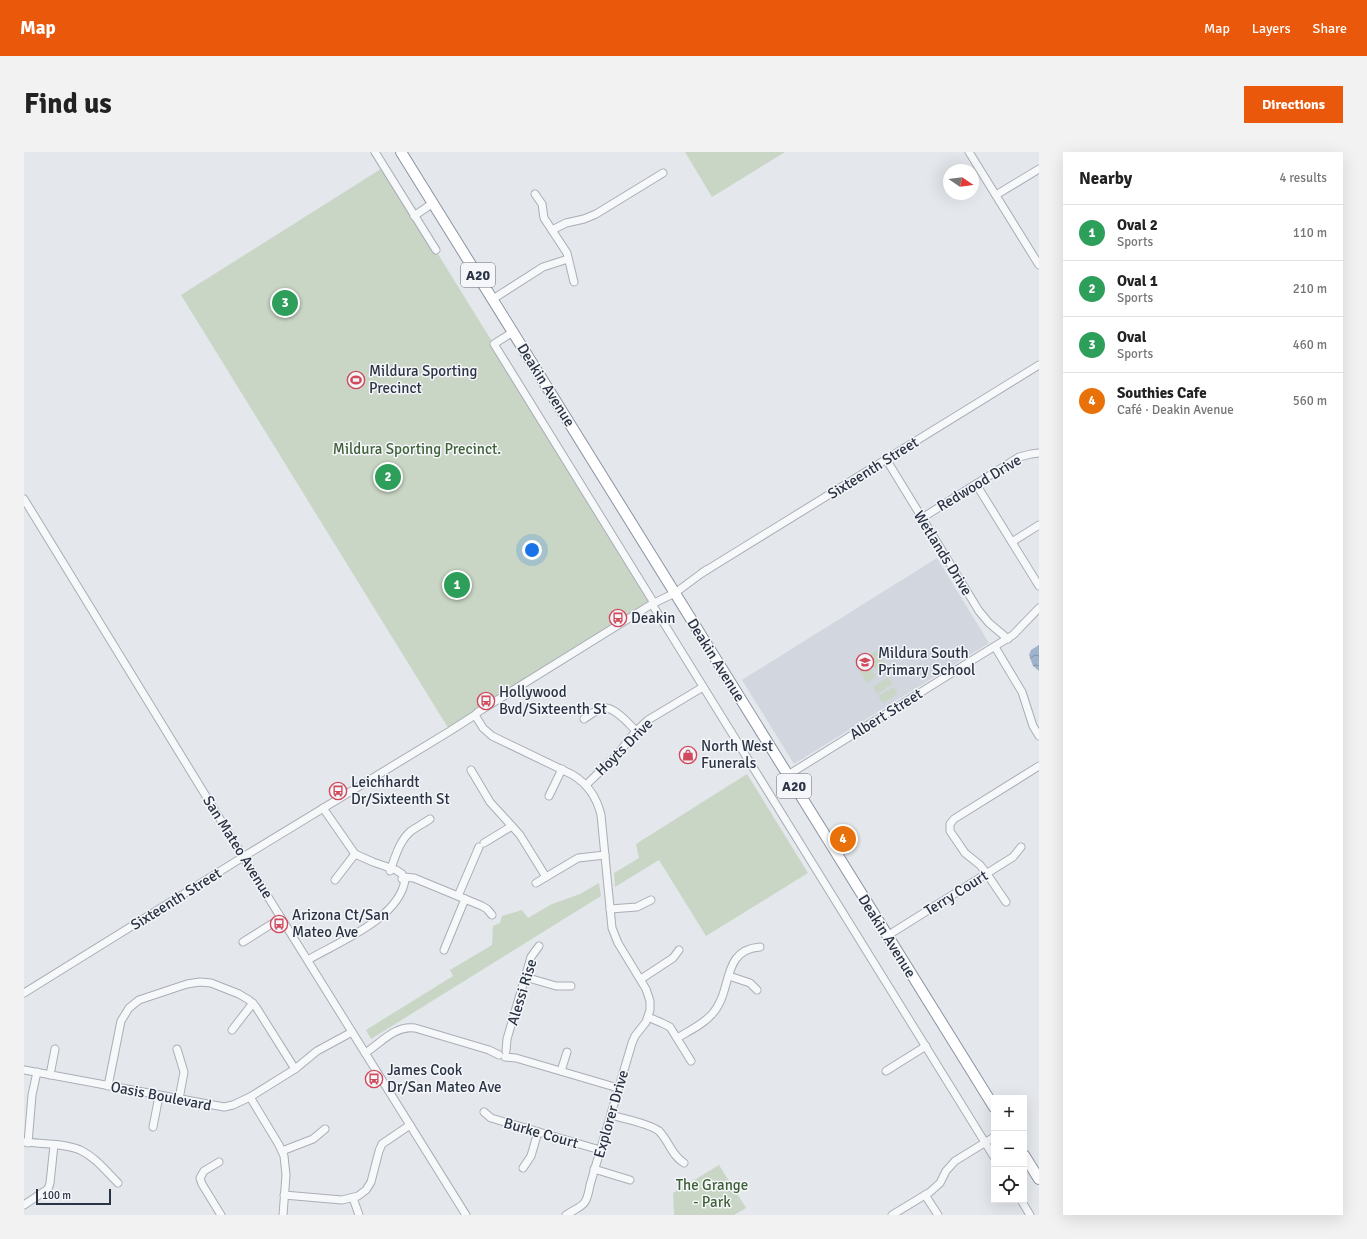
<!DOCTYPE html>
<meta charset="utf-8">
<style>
:root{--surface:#fff;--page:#f2f2f2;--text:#222;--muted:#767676;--line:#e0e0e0;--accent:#ea580c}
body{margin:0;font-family:Signika,sans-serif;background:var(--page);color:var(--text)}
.controls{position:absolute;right:12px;bottom:12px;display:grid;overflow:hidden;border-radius:0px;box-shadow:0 4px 16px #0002}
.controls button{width:36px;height:36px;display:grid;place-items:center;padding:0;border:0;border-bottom:1px solid var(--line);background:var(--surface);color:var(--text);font:20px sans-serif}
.compass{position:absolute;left:919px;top:12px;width:36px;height:36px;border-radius:50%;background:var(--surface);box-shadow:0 4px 16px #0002;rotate:103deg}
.scale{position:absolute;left:12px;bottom:10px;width:75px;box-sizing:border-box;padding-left:4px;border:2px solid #2b3445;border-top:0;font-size:11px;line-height:14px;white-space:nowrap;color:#2b3445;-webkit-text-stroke:3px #f4f6f9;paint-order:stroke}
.you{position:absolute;left:508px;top:398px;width:14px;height:14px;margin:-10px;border:3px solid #fff;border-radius:50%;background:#1a73e8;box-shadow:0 0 0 6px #1a73e833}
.badge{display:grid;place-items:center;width:26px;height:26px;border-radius:50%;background:var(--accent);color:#fff;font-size:13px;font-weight:700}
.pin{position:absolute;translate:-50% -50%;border:2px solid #fff;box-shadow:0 1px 4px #0006}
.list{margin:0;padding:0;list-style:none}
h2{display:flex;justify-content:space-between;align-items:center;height:52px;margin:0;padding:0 16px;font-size:17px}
h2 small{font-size:13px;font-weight:400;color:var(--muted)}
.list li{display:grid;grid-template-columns:26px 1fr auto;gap:12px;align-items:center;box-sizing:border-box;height:56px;padding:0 16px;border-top:1px solid var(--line)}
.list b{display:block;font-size:15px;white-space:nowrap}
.list p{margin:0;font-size:13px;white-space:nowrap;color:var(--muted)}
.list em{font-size:13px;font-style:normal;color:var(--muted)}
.icon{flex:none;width:22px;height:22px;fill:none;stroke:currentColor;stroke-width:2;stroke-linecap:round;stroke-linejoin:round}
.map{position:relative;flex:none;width:1015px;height:1063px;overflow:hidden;border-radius:0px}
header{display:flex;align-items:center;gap:24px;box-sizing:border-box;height:56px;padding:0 20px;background:var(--accent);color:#fff}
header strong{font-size:19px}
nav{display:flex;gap:22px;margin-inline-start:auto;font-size:14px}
.intro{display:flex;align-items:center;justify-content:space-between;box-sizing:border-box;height:96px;padding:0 24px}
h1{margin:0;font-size:28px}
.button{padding:10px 18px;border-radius:0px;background:var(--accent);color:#fff;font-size:14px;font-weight:700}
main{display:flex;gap:24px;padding:0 24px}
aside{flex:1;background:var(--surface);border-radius:0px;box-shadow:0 4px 16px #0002}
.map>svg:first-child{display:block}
.built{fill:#d2d6de}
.green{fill:#c9d6c5}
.water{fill:url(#water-waves)}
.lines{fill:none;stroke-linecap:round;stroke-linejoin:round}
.minor-casing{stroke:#a9aeb7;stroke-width:9}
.highway-casing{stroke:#8b94a3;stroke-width:12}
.minor{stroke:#f7f8fa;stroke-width:7}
.highway{stroke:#fff;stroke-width:10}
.labels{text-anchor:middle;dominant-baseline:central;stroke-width:3;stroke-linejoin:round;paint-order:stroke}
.shield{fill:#f4f6f9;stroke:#676e7b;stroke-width:1}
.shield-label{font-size:14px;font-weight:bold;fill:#2b3445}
.poi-label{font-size:15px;fill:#2b3445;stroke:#f4f6f9;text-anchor:start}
.street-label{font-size:15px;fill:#2b3445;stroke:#f4f6f9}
.park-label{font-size:15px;fill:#3f6138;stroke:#f4f6f9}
</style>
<header>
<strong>Map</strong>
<nav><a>Map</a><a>Layers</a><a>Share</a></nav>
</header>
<div class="intro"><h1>Find us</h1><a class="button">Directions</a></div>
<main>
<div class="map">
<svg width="1015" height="1063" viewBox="0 0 1015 1063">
<defs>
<pattern id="water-waves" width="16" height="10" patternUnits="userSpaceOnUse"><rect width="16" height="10" fill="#9fb4cc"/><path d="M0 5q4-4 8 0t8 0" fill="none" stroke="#8293a7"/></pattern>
</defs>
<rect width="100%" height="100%" fill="#e4e7ec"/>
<polygon class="built" points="913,406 965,491 770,612 718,528"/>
<g class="green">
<polygon points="661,0 761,0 688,45"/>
<polygon points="360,15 630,451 426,579 157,143"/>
<polygon points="853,498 865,517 855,523 844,504"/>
<polygon points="841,506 852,525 843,531 831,512"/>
<polygon points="864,525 868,532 853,542 849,535"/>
<polygon points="870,535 874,542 859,551 854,544"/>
<polygon points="723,622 784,721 682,784 635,708 591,735 590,721 615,706 612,692"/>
<polygon points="575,731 577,744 347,887 342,878 429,824 426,818 468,793 469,774 476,771 478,764 498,758 504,766 528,752 556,742"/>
<polygon points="695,1013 722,1056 710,1063 650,1063 649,1041"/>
</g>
<polygon class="water" points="1015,493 1015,519 1009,514 1005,503 1007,498"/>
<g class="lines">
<defs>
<g id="minor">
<polyline points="351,0 412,98"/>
<polyline points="945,0 1015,113"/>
<polyline points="511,42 518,52 520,66 543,101 550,130"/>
<polyline points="972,43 1015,17"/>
<polyline points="390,64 409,51"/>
<polyline points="528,78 542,71 560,67 572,62 639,21"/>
<polyline points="469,147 519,115 544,107"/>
<polyline points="489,180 470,192 630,451"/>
<polyline points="862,307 955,459 965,471 984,487"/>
<polyline points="952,332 1015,434"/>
<polyline points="0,347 226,716 442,1063"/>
<polyline points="898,366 995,305 1007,302 1015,301"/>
<polyline points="988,390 1015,373"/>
<polyline points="678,421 1015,213"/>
<polyline points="628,452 970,1005"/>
<polyline points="971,495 998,540 1009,574 1015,584"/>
<path d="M 451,563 L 459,576 L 468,584 L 549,623 C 565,633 573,646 577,663 L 588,776 L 594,791 L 622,837 L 626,849 L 626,858 L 622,870 L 611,884 L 608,891 L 566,1033 C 562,1056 559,1052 542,1063"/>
<path d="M 560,567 C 566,563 573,557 579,556 C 590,554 605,572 612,579"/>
<polyline points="447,618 466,650 496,683 522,725"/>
<polyline points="764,623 955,504 989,483 1015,456"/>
<polyline points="562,633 593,603 612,579 624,568 679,535"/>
<polyline points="525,644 538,617"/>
<polyline points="460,691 488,674"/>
<path d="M 366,719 C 371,706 375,689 387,679 C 393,675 400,671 406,667"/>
<polyline points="378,727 380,725 390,726 458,754 463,757 468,763"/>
<polyline points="311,728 331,702"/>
<polyline points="512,731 554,706 581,703"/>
<polyline points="434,744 455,695"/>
<polyline points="982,750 963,722 956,713 941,701 926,679 926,672 930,667 1015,614"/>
<polyline points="586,757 613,755 627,748"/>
<polyline points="863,784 989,705 997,695"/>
<polyline points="219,790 257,766"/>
<polyline points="420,798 441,747"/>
<path d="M 284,808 C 314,790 375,767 381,728 L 378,722 L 372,718 L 349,710 L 331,702 L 299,656"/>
<polyline points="705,824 726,831 733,838"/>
<polyline points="501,825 532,834 547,834"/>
<polyline points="617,827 649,806 655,798"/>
<polyline points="0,841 219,705 426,579 451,563 454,560 628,452 651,441 682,418"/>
<polyline points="624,865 638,871 646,875 667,909"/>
<polyline points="208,878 229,851"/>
<path d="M 653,886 C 665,879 680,872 689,861 C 709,838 697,798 736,795"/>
<polyline points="153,897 160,920 155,947"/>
<polyline points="482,899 483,887 507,805 515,794"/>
<path d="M 341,901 C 357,891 371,873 391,876 L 465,898 L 475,903"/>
<polyline points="481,905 492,906 594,936"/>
<polyline points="0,918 200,955 209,953 226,945 271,917 293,899 328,880"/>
<polyline points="537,919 543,900"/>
<polyline points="862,919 902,894"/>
<polyline points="26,923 31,897"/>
<polyline points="84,934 97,869 105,856 115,848 163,832 176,830 187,831 215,842 225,848 232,855 271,917"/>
<polyline points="226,945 255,993 260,1004 262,1023 259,1063"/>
<polyline points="460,960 467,966 576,998"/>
<path d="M 587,963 C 598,966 627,972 635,979 C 645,989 647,1003 660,1011"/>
<polyline points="129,975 135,944"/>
<path d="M 0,990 C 18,992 39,991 56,998 C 71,1005 82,1019 94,1031"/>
<polyline points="4,991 8,943 13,920"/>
<polyline points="258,999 289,987 301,977"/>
<polyline points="195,1010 180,1019 176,1026 178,1032 197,1063"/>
<polyline points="499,1016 507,1004 514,980"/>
<polyline points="570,1017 606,1028"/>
<polyline points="260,1043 318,1048 334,1044 342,1038 347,1030 355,999 358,992 386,973"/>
<polyline points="901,1043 914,1063"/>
<polyline points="329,1046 335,1063"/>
<polyline points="997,1048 1006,1063"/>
<polyline points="0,1053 24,1037 26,1031 30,993"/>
<polyline points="868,1063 906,1040 916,1031 922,1019 931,1009 970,985"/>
</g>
<g id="highway">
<polyline points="377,0 970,955"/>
<polyline points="1000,1003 1015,1027"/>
</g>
</defs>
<use href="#minor" class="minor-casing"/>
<use href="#highway" class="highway-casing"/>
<use href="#minor" class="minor"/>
<use href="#highway" class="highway"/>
</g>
<defs>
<symbol id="stadium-ring" viewBox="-11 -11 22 22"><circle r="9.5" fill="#f4f6f9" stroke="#d1495b" stroke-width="1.5"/><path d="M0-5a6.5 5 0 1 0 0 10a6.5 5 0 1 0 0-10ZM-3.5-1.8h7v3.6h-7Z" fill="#d1495b"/></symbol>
<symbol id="bus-ring" viewBox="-11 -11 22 22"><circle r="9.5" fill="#f4f6f9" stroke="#d1495b" stroke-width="1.5"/><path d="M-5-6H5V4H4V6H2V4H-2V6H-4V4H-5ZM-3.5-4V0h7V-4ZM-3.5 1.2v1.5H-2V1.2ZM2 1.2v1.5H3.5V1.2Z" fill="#d1495b"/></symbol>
<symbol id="school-ring" viewBox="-11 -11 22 22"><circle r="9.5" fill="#f4f6f9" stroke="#d1495b" stroke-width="1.5"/><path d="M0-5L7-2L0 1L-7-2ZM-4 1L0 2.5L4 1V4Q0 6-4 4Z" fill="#d1495b"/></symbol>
<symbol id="shop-ring" viewBox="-11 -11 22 22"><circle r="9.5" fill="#f4f6f9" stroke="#d1495b" stroke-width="1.5"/><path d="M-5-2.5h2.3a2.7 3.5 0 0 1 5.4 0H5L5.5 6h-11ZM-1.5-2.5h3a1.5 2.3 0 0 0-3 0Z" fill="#d1495b"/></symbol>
</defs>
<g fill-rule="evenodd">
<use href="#stadium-ring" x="322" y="218" width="20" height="20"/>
<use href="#bus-ring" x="584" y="456" width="20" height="20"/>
<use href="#school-ring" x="831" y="500" width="20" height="20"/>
<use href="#bus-ring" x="452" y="539" width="20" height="20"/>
<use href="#shop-ring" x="654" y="593" width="20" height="20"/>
<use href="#bus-ring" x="304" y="629" width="20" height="20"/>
<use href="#bus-ring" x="245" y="762" width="20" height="20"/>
<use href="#bus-ring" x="340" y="917" width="20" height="20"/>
</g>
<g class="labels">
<g class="shield">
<rect x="437" y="111" width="34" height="24" rx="3"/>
<rect x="753" y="622" width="34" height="24" rx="3"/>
</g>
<g class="shield-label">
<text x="454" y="123">A20</text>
<text x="770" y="634">A20</text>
</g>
<g class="poi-label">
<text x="345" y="219">Mildura Sporting<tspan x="345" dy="17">Precinct</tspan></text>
<text x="607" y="466">Deakin</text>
<text x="854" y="501">Mildura South<tspan x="854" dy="17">Primary School</tspan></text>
<text x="475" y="540">Hollywood<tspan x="475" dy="17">Bvd/Sixteenth St</tspan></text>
<text x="677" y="594">North West<tspan x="677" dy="17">Funerals</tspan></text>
<text x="327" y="630">Leichhardt<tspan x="327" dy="17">Dr/Sixteenth St</tspan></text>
<text x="268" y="763">Arizona Ct/San<tspan x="268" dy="17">Mateo Ave</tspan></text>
<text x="363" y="918">James Cook<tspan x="363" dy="17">Dr/San Mateo Ave</tspan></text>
</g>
<g class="street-label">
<text transform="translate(522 233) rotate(58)">Deakin Avenue</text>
<text transform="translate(849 316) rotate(-32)">Sixteenth Street</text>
<text transform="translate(955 331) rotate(-31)">Redwood Drive</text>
<text transform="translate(919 401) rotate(58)">Wetlands Drive</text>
<text transform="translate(692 508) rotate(58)">Deakin Avenue</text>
<text transform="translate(862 562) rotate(-32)">Albert Street</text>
<text transform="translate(600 595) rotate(-45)">Hoyts Drive</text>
<text transform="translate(214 695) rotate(58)">San Mateo Avenue</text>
<text transform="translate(932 741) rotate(-32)">Terry Court</text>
<text transform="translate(152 747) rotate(-32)">Sixteenth Street</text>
<text transform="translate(863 784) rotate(58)">Deakin Avenue</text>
<text transform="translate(498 840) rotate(-73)">Alessi Rise</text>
<text transform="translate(137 944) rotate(11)">Oasis Boulevard</text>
<text transform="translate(587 962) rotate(-74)">Explorer Drive</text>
<text transform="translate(517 981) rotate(16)">Burke Court</text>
</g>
<g class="park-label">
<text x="393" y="297">Mildura Sporting Precinct.</text>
<text x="688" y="1033">The Grange<tspan x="688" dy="17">- Park</tspan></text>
</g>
</g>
</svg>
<div class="controls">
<button>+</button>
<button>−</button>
<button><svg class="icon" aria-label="locate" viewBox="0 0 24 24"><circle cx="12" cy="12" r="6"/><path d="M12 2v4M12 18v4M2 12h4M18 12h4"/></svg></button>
</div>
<svg class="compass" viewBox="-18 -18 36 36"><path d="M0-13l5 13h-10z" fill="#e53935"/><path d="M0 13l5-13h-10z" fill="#767676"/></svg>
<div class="scale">100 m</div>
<div class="you"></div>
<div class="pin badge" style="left:433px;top:433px;background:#2e9e5b">1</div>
<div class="pin badge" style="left:364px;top:325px;background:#2e9e5b">2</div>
<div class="pin badge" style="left:261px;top:151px;background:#2e9e5b">3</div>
<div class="pin badge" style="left:819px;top:687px;background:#e8710a">4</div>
</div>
<aside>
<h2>Nearby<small>4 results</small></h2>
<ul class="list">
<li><span class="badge" style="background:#2e9e5b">1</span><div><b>Oval 2</b><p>Sports</p></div><em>110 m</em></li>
<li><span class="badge" style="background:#2e9e5b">2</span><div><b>Oval 1</b><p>Sports</p></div><em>210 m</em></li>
<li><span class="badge" style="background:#2e9e5b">3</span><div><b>Oval</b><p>Sports</p></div><em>460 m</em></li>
<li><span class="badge" style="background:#e8710a">4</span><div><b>Southies Cafe</b><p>Café · Deakin Avenue</p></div><em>560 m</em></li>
</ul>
</aside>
</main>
